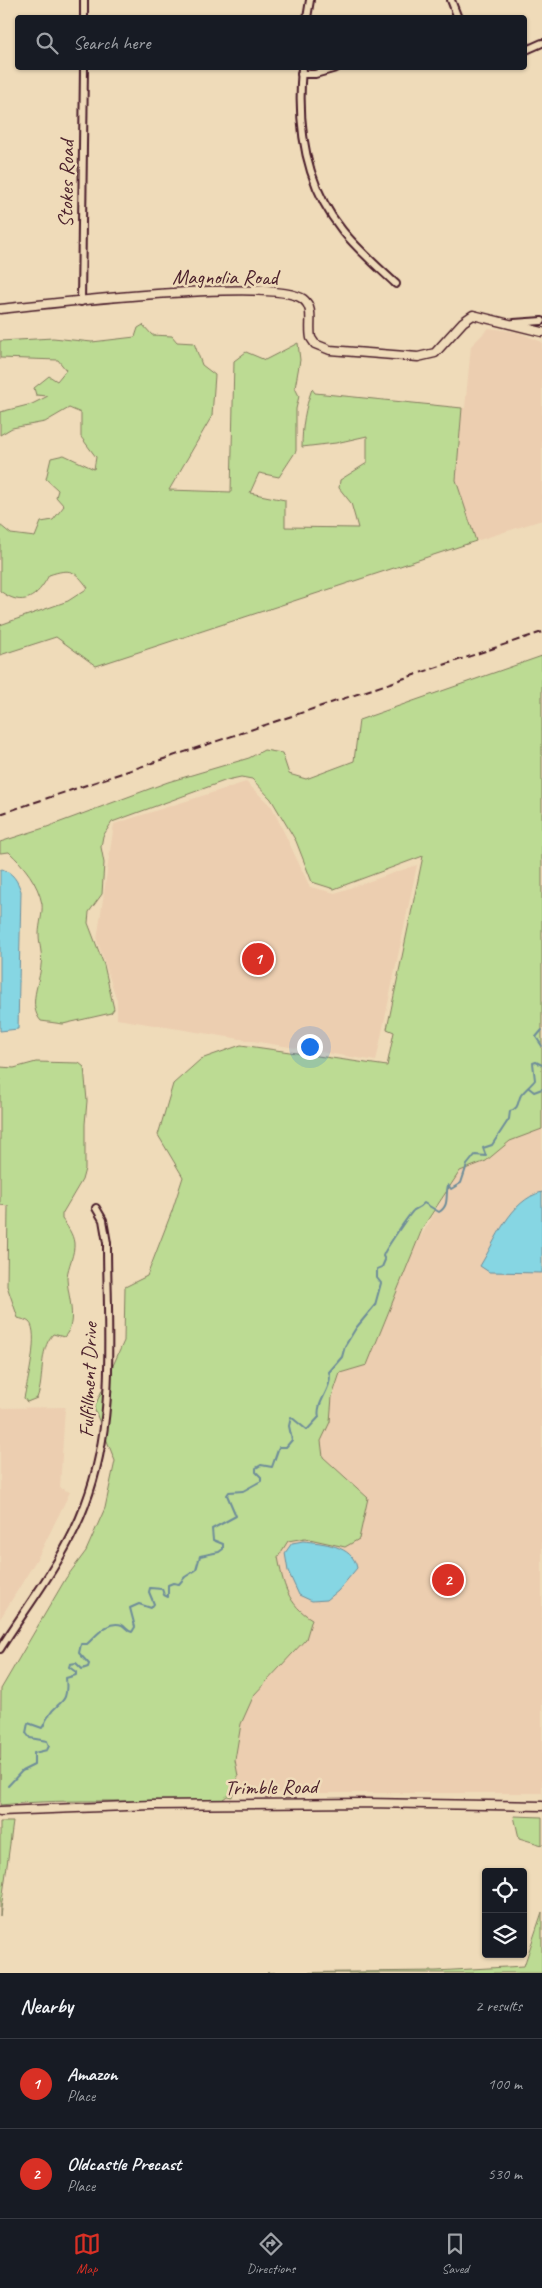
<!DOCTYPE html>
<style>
:root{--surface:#171b24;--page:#20242c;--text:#f1f3f6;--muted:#9ea1a6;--line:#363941;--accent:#d93025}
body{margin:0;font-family:Caveat,sans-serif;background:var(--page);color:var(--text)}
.controls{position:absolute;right:15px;bottom:15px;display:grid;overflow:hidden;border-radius:5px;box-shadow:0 1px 4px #0004}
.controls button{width:45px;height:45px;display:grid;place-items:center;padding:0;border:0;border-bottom:1px solid var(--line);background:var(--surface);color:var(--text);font:25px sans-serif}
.you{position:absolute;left:309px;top:1046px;width:18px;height:18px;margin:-12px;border:4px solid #fff;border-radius:50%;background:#1a73e8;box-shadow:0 0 0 8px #1a73e833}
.badge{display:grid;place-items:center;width:32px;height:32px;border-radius:50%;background:var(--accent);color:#fff;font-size:16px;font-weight:700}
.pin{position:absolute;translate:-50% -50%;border:2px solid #fff;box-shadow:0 1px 5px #0006}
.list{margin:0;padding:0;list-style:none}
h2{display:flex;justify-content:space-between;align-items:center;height:65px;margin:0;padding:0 20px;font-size:21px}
h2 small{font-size:16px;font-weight:400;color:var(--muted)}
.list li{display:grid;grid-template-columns:32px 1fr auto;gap:15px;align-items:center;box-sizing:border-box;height:90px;padding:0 20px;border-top:1px solid var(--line)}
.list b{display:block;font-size:19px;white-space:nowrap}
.list p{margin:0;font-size:16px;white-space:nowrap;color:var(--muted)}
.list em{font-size:16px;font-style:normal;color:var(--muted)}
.icon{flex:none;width:28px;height:28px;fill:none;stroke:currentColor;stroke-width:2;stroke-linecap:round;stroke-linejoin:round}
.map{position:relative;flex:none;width:542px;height:1973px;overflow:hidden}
.search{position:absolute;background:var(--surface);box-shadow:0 1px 4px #0004;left:15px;right:15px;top:15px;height:55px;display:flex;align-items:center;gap:12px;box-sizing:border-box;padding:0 18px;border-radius:5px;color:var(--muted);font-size:19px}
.sheet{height:245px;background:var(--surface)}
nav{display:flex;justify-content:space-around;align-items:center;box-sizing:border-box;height:70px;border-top:1px solid var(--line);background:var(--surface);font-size:14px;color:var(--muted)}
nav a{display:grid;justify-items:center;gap:2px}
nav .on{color:var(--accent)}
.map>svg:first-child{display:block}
.built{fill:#ecceb0}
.green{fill:#bcdb93;stroke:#837d5f}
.water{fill:#86d6e3;stroke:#6e8d99}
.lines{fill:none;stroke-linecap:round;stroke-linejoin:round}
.stream{stroke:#6e8d99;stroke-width:2}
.minor-casing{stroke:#4a1f2b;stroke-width:10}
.tertiary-casing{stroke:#4a1f2b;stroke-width:11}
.minor{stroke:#efdbb9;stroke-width:6}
.tertiary{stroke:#efdbb9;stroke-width:8}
.rail{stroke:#4a1f2b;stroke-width:2;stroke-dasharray:8 4;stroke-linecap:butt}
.labels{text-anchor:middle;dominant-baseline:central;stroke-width:5;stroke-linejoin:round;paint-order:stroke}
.street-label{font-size:21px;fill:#4a1f2b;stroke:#efdbb9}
</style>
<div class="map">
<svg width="542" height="1973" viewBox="0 0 542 1973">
<rect width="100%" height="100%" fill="#efdbb9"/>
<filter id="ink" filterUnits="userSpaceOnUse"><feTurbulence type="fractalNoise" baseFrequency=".02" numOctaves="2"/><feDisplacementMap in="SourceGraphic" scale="10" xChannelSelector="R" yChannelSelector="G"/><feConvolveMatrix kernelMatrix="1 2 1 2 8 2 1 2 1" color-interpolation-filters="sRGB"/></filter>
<g filter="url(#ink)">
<g class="built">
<polygon points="489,328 518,332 542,342 542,520 476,541 456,480 462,408 465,408 471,346"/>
<polygon points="246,782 272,807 310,887 335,893 417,865 376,1061 117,1019 117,1000 97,940 114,824"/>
<polygon points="542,1129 542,1793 230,1793 241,1724 254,1695 306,1639 312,1619 303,1614 289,1598 282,1581 278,1557 288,1541 305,1538 345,1547 368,1498 323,1457 321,1440 340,1373 367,1365 416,1244 460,1171 486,1161 510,1141"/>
<polygon points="65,1407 60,1488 70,1492 38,1557 0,1619 0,1408"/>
</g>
<g class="green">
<path d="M 143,325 L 152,335 L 172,336 L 177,342 L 194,343 L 202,365 L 215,375 L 212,416 L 169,490 L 231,492 L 234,361 L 246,352 L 265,360 L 298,343 L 300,360 L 295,388 L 299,396 L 296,409 L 296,451 L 279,477 L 259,473 L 250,493 L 285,500 L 285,527 L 358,528 L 351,503 L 339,488 L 340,480 L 367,463 L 367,436 L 336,443 L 302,447 C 302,427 305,408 312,389 L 315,393 L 462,408 L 456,480 L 476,541 L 96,666 L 56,637 L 0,655 L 0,625 L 68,601 L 88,588 C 75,570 70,568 49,575 C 37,598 23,608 0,591 L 0,525 L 11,534 L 35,537 L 41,522 L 53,520 L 64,506 L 56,497 L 58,490 L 46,479 L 51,458 L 64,455 L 94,469 L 96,457 L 81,437 L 81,413 L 69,408 L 45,422 L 12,428 L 0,435 L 0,412 L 32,404 L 48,396 L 36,395 L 34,388 L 49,376 L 57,381 L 66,370 L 58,360 L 0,358 L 0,341 L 53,338 L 92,342 L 135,337 L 138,328 Z"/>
<path d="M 542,656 L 542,1129 L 510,1141 L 486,1161 L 460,1171 L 423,1227 L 367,1365 L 340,1373 L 332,1397 L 330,1422 L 321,1441 L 323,1457 L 368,1498 L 359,1539 L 345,1547 L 305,1538 L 288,1541 L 278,1557 C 283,1584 288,1605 312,1619 L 306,1639 L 254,1695 L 241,1724 L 235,1760 L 238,1776 L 232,1797 L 227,1796 L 222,1800 C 148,1804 74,1797 0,1805 L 1,1689 L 66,1578 L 86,1551 L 105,1508 L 115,1461 L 94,1408 L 124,1341 L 125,1287 L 147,1276 L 172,1211 L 183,1177 L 158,1135 L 173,1084 L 201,1059 L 241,1045 L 387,1066 L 394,1032 L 387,1029 L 423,856 L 334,889 L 312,882 L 296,841 L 271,799 L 252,779 L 241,777 L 227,780 L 112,822 L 103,836 L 101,847 L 104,863 L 102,894 L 89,912 L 88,923 L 104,965 L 114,1009 L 111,1013 L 63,1024 L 41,1021 C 27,1005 40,983 41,965 C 43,955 39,945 39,934 C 39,925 43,913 42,904 C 38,883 24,866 9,852 L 0,853 L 0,842 L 47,827 L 168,782 L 249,758 L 264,750 L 282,753 L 289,774 L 306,779 L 354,761 L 359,720 Z"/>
<path d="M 36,1062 L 79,1063 L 84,1067 L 87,1101 L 85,1124 L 85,1169 L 82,1180 L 62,1214 L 62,1219 C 67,1226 73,1234 74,1243 C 75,1254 68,1266 67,1277 C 67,1295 79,1322 64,1337 L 53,1334 C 38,1351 45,1378 37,1398 L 27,1402 L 24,1398 C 27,1384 40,1331 29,1322 C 27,1320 21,1319 18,1318 L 7,1286 L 8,1206 L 0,1205 L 0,1067 L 14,1068 Z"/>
<polygon points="514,1816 542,1817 542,1845 519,1838"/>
<polygon points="0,1822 13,1822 0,1916"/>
<polygon points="542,1912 542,1973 267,1973 436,1971 524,1966"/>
</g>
<g class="water">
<path d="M 2,869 C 13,873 17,880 21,891 L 18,1029 L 0,1031 L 0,870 Z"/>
<path d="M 542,1192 L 542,1273 L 489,1272 L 480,1266 C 496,1240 510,1200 542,1192 Z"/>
<path d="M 303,1541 C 322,1543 353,1545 357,1568 L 338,1591 L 327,1600 L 312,1601 L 299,1595 L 288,1571 L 285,1553 L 292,1543 Z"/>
</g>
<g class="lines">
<g class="stream">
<polyline points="542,1030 536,1037 542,1046"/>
<polyline points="529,1088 534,1092 542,1089"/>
<path d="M 8,1786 L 22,1771 L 34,1765 L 34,1753 L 47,1750 L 49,1746 L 47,1741 L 30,1738 L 26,1733 L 28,1723 L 42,1728 C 45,1724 45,1721 48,1717 C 58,1699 69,1707 66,1678 L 76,1675 L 76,1672 L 69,1667 L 70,1664 L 76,1663 L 82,1669 L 88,1667 L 89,1664 L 79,1653 L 81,1644 L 87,1644 C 96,1636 107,1620 122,1625 C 126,1627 127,1631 132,1632 L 135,1627 L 130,1608 L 139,1604 L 151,1608 L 154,1604 L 149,1592 L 150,1588 L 162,1589 L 164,1595 L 168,1597 L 168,1585 L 173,1583 L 179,1584 L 185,1577 L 196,1570 L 200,1556 L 219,1552 L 223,1549 L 223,1544 L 213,1540 L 212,1529 L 236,1516 L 227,1495 L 229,1492 L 243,1491 L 261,1481 L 261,1477 L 256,1472 L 256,1468 L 261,1465 L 272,1467 L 279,1447 L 286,1447 L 292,1440 L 289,1426 L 291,1417 L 307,1430 L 319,1417 C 315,1402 334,1388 329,1372 L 342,1357 L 345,1346 L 356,1328 L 375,1305 L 381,1283 L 377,1278 L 377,1269 L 382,1267 L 385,1260 L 383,1256 C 384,1251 410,1213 414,1210 C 418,1208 421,1207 424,1203 L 439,1212 C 450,1205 445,1196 448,1185 L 451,1189 L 461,1183 L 467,1165 L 475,1155 L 486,1156 L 483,1148 L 492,1145 L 509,1119 L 510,1111 C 520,1108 517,1102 521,1095 C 525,1090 531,1085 535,1080 L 533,1063 L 536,1062 L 542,1065"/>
</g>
<defs>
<g id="minor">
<polyline points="451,0 458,18"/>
<polyline points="84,18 84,0"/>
<polyline points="307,18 310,0"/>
<polyline points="524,51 542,43"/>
<path d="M 302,68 C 297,125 304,183 342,230 C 358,250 378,267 396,284"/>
<polyline points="301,74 315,74 336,68"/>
<polyline points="81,302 84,68"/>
<polyline points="514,323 542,321"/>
<path d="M 0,1649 C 29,1603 66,1557 85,1505 C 117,1421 107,1331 107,1243 L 103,1220 L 96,1208"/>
</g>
<g id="tertiary">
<path d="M 0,309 C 47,304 274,277 303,299 C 315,308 308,325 311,338 L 315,344 L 330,350 L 418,357 L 435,353 L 463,322 L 473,315 L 542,332"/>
<polyline points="0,1811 152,1805 366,1803 542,1806"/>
</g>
</defs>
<use href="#minor" class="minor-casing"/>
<use href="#tertiary" class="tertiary-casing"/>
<use href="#minor" class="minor"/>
<use href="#tertiary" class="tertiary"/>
<polyline class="rail" points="0,814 542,632"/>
</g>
</g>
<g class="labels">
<g class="street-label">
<text transform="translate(66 184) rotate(-89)">Stokes Road</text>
<text x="225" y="277">Magnolia Road</text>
<text transform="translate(88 1380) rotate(-88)">Fulfillment Drive</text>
<text transform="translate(271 1787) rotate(-1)">Trimble Road</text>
</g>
</g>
</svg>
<div class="controls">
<button><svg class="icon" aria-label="locate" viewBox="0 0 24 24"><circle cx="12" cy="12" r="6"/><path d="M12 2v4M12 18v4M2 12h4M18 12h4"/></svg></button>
<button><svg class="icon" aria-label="layers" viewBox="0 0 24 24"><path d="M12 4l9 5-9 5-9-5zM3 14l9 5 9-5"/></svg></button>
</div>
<div class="you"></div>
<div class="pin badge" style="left:258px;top:959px">1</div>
<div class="pin badge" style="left:448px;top:1580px">2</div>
<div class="search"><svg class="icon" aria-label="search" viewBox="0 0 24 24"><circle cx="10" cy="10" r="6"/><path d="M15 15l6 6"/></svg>Search here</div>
</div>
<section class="sheet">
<h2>Nearby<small>2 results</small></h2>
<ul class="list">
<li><span class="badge">1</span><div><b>Amazon</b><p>Place</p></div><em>100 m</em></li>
<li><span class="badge">2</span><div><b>Oldcastle Precast</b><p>Place</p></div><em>530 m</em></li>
</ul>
</section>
<nav>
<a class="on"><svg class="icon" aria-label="map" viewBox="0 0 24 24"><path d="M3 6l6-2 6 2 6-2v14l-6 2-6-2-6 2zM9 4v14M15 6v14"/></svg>Map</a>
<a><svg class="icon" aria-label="directions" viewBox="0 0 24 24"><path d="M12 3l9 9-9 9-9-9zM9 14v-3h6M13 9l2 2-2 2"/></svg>Directions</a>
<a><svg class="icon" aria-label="saved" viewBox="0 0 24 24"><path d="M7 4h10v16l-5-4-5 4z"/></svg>Saved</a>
</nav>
